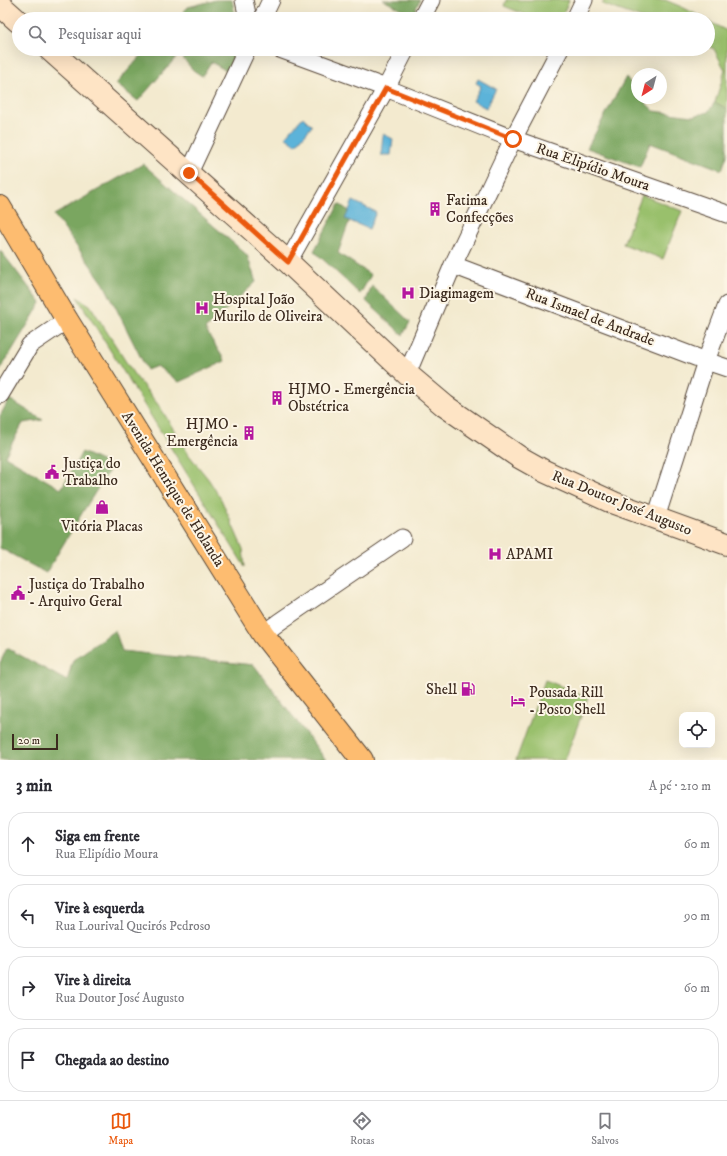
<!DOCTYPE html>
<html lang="pt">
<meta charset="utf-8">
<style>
:root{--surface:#fff;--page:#f2f2f3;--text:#2b2b33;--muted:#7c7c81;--line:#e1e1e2;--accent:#ea580c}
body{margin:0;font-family:"IM FELL DW Pica",serif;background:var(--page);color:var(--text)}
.controls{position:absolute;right:12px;bottom:12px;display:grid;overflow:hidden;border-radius:8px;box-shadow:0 4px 16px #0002}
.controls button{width:36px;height:36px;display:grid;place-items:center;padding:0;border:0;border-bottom:1px solid var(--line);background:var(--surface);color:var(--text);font:20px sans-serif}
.compass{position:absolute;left:631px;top:68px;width:36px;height:36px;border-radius:50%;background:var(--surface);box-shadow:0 4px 16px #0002;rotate:216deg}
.scale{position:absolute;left:12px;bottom:10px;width:46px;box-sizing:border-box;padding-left:4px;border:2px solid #3b2a1e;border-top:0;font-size:11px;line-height:14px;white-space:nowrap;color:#3b2a1e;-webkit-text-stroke:3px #fcf5e5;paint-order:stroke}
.stop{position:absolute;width:12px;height:12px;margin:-9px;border:3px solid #ea580c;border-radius:50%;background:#fff}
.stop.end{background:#ea580c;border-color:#fff;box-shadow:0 1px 4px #0008}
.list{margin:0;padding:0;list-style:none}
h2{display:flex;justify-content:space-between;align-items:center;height:52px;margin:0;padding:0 16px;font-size:17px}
h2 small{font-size:13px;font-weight:400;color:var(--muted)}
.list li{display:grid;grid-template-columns:26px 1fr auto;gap:12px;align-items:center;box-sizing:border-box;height:64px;margin:0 8px 8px;padding:0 8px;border:1px solid var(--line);border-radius:16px}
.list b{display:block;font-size:15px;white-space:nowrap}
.list p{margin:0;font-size:13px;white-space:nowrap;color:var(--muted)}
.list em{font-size:13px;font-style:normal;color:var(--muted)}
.icon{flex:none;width:22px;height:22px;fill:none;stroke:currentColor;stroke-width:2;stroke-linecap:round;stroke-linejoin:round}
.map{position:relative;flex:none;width:727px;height:760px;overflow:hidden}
.search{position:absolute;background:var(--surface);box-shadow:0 4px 16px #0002;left:12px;right:12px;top:12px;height:44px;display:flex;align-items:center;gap:10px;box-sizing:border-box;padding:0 14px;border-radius:22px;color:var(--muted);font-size:15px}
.sheet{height:340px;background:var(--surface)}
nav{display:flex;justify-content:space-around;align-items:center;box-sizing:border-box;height:56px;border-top:1px solid var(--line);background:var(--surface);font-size:11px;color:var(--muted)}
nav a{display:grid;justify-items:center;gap:2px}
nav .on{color:var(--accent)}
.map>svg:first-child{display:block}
.green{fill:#99c06c;stroke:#6a7545}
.forest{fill:#7aa660;stroke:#5a683f}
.water{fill:#5cb3d9;stroke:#4c6e7c}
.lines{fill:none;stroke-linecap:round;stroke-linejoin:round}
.minor-casing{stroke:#574739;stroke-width:19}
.secondary-casing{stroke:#574739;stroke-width:24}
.primary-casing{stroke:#574739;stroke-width:24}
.minor{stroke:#fff;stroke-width:17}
.secondary{stroke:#fee4c5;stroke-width:22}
.primary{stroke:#fdbc6f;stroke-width:22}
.route{stroke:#ea580c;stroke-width:5}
.labels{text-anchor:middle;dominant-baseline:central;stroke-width:4;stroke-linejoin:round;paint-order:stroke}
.street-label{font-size:15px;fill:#3b2a1e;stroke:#fcf5e5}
.poi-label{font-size:15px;fill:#3b2a1e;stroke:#fcf5e5;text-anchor:start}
</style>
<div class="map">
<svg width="727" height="760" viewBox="0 0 727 760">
<rect width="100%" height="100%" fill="#fcf5e5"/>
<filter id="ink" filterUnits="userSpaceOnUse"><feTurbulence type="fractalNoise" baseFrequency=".025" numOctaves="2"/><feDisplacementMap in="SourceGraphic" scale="8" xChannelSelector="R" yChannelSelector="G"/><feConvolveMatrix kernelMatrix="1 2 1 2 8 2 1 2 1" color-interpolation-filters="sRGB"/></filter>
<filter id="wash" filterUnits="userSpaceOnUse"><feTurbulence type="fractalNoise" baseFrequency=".012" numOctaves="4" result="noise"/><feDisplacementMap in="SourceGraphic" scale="16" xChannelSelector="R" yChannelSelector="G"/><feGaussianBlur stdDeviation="0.9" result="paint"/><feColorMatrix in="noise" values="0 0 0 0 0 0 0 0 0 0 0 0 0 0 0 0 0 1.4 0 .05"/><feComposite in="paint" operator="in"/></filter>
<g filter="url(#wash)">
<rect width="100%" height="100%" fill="#f3eacf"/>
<g class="green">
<polygon points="506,0 569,0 561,19 536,19 504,6"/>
<polygon points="605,0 665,0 682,7 705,19 644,19 602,4"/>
<polygon points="708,21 727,31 727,109 715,102 725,70 714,49 708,46"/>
<polygon points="642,195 682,211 663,259 623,244"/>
<polygon points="77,297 90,305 133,373 160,407 189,455 209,480 221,499 243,549 245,567"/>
<polygon points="545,680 588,697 565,760 516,760"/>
</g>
<g class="forest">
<polygon points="216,0 232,0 236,19 176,19 188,7"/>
<polygon points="383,0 420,0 413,15"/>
<polygon points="147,49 237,49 227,71 211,62 202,76 193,70 179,54 138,101 116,84"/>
<polygon points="626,77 637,92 637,98 641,98 654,111 693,116 708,112 715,102 727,109 727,155 722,170 650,143 640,167 587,148"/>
<polygon points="143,164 247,255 256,282 205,329 225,361 179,382 157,366 147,370 104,284 54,215"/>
<polygon points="339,204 352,213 338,253 371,275 360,294 314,251"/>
<polygon points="0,250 41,303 0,370"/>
<polygon points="372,286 410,322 403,335 366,301"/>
<polygon points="9,399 43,420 23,423 5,456 61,489 82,452 112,466 84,510 46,573 0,548 0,416"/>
<polygon points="115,630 122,651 254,665 326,760 0,760 0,663 7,648 67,681 73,660"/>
</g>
<g class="water">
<polygon points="478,79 496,89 486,108 473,101 481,86 476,83"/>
<polygon points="303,117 312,126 296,145 285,137"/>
<polygon points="383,134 393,139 391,155 381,155"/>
<polygon points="353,201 376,212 369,229 345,219"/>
</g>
</g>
<g filter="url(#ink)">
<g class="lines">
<defs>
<g id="minor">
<polyline points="244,0 248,19"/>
<polyline points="262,19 271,0"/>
<polyline points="421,19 431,0"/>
<polyline points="575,19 584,0"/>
<polyline points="280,49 386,88 513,139 727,214"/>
<polyline points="189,173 247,49"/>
<polyline points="288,262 386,88 406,49"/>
<polyline points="453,265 706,361 727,368"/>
<polyline points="407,374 453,265 513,139 560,49"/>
<polyline points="0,395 30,345 67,320"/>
<polyline points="656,518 706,361 727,305"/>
<polyline points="263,634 279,622 402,538"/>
</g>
<g id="secondary">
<polyline points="0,5 19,22"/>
<polyline points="49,49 288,262 407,374 445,406 519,457 544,471 614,503 727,544"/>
</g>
<polyline id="primary" points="0,207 67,320 263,634 362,760"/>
</defs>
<use href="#minor" class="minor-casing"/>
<use href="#secondary" class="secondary-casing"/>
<use href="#primary" class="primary-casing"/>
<use href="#minor" class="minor"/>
<use href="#secondary" class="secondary"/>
<use href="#primary" class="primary"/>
</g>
</g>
<g class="lines" filter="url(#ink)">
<polyline class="route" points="189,173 288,262 386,88 513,139"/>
</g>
<defs>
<symbol id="building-bare" viewBox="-9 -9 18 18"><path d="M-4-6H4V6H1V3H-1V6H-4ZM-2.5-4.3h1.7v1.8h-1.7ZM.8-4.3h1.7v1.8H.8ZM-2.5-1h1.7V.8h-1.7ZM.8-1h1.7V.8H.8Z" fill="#b5179e" stroke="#fcf5e5" stroke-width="2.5" paint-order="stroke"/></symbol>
<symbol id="hospital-bare" viewBox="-9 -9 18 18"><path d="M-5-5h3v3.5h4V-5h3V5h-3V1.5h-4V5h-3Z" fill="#b5179e" stroke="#fcf5e5" stroke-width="2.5" paint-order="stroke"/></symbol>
<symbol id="civic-bare" viewBox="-9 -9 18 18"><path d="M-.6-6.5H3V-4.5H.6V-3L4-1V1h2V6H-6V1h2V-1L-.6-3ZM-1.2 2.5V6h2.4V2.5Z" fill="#b5179e" stroke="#fcf5e5" stroke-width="2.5" paint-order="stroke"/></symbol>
<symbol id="shop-bare" viewBox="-9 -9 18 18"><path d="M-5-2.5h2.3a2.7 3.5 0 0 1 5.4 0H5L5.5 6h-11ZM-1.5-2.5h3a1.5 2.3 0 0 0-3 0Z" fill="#b5179e" stroke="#fcf5e5" stroke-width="2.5" paint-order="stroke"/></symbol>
<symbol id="fuel-bare" viewBox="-9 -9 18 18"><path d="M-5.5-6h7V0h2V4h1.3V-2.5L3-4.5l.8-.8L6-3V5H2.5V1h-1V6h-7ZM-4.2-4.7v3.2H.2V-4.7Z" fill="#b5179e" stroke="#fcf5e5" stroke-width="2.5" paint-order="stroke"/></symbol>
<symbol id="hotel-bare" viewBox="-9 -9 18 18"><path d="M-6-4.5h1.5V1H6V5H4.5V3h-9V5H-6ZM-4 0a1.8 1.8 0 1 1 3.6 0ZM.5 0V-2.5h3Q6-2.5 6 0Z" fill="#b5179e" stroke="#fcf5e5" stroke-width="2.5" paint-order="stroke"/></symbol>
</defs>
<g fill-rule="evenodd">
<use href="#building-bare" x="425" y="199" width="20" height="20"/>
<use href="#hospital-bare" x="398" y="283" width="20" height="20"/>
<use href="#hospital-bare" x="192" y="298" width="20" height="20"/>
<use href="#building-bare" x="267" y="388" width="20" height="20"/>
<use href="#building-bare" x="239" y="423" width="20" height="20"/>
<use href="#civic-bare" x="42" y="462" width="20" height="20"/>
<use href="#shop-bare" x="92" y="497" width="20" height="20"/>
<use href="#hospital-bare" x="485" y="544" width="20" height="20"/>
<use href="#civic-bare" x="8" y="583" width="20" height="20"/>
<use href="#fuel-bare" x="458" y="679" width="20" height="20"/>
<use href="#hotel-bare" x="508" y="691" width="20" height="20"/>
</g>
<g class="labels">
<g class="street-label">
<text transform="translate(593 167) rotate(19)">Rua Elipídio Moura</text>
<text transform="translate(590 317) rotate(21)">Rua Ismael de Andrade</text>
<text transform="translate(173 489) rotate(58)">Avenida Henrique de Holanda</text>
<text transform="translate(622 503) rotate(22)">Rua Doutor José Augusto</text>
</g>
<g class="poi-label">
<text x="446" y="200">Fatima<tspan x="446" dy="17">Confecções</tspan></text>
<text x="419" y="293">Diagimagem</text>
<text x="213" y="299">Hospital João<tspan x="213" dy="17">Murilo de Oliveira</tspan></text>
<text x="288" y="389">HJMO - Emergência<tspan x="288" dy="17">Obstétrica</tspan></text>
<text x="238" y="424" text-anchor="end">HJMO -<tspan x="238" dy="17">Emergência</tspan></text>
<text x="63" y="463">Justiça do<tspan x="63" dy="17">Trabalho</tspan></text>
<text x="102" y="526" text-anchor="middle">Vitória Placas</text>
<text x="506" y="554">APAMI</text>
<text x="29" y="584">Justiça do Trabalho<tspan x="29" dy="17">- Arquivo Geral</tspan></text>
<text x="457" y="689" text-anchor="end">Shell</text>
<text x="529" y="692">Pousada Rill<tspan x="529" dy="17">- Posto Shell</tspan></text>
</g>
</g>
</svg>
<div class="controls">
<button><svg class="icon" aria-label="locate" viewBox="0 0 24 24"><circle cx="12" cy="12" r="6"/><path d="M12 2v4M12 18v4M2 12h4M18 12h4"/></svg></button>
</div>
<svg class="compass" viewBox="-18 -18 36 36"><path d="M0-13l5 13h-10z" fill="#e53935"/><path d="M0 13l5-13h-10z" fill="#7c7c81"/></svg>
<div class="scale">20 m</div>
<div class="stop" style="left:513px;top:139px"></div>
<div class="stop end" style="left:189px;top:173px"></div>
<div class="search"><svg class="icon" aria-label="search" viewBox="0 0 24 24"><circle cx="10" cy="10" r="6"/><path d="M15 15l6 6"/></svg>Pesquisar aqui</div>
</div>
<section class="sheet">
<h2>3 min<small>A pé · 210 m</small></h2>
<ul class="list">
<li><svg class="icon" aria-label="ahead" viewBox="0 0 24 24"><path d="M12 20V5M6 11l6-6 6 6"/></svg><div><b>Siga em frente</b><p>Rua Elipídio Moura</p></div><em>60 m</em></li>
<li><svg class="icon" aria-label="left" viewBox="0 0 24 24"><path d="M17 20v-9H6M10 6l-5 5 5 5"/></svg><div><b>Vire à esquerda</b><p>Rua Lourival Queirós Pedroso</p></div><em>90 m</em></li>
<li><svg class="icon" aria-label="right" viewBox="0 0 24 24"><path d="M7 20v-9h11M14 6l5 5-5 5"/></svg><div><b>Vire à direita</b><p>Rua Doutor José Augusto</p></div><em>60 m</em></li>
<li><svg class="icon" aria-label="arrive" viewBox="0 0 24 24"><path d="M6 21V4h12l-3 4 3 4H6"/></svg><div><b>Chegada ao destino</b></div></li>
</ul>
</section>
<nav>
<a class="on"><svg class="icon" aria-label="map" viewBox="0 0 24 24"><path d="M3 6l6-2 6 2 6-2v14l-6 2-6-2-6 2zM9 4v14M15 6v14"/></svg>Mapa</a>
<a><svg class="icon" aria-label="directions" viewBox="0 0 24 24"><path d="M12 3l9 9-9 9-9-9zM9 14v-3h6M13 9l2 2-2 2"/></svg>Rotas</a>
<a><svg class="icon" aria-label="saved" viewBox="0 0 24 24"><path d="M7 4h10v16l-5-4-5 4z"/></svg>Salvos</a>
</nav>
